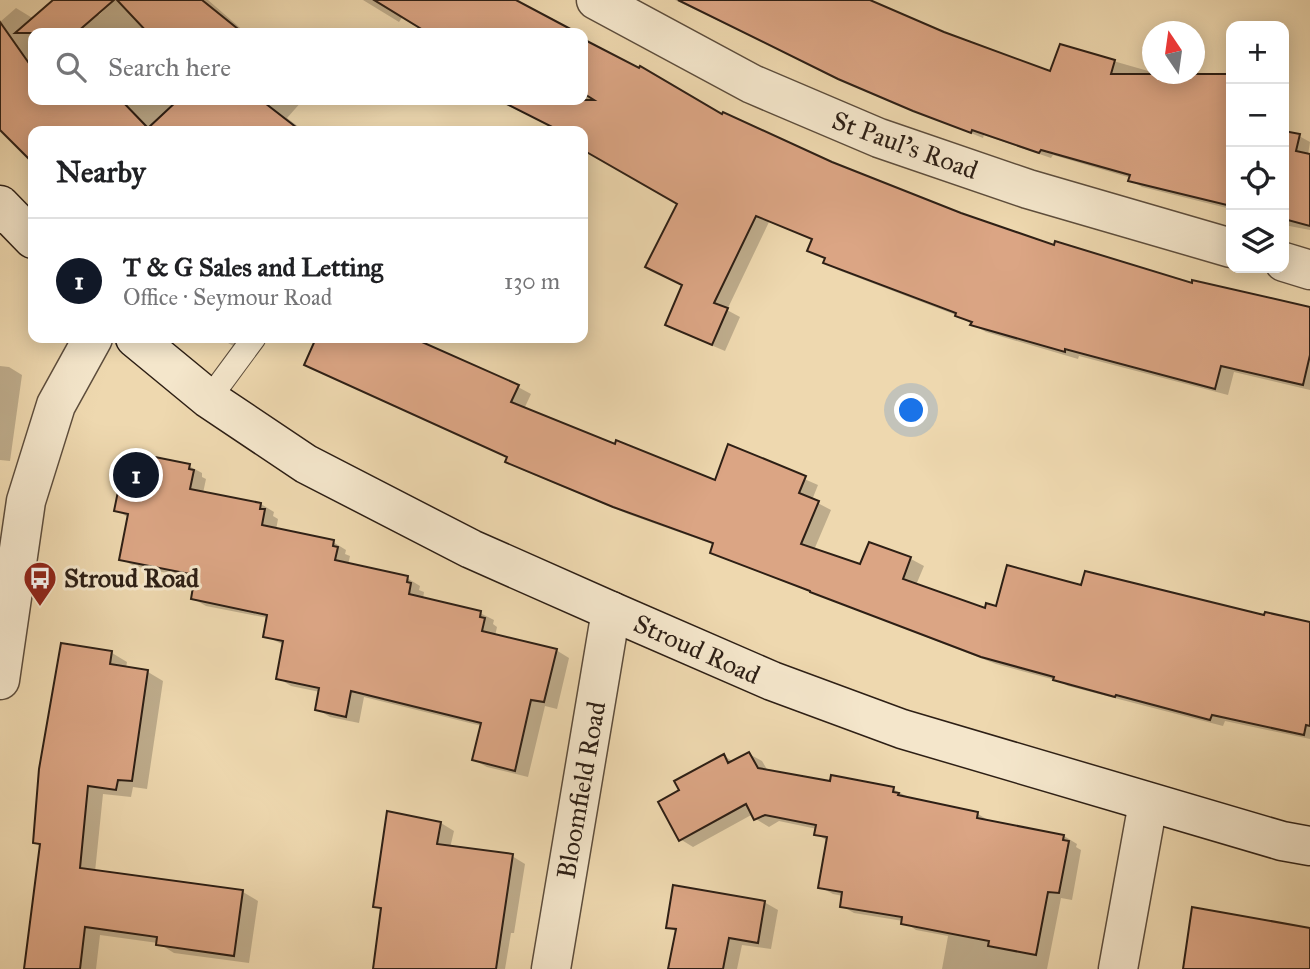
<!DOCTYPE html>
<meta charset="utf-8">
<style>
:root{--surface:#fff;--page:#f6f6f6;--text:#202124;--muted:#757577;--line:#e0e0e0;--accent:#111827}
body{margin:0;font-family:"IM FELL Great Primer",serif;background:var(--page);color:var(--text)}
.controls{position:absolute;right:21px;top:21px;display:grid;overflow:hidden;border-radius:14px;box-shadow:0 4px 18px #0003}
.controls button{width:63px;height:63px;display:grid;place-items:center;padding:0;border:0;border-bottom:2px solid var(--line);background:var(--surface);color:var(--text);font:35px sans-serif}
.compass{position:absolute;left:1142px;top:21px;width:63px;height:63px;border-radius:50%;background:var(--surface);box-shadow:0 4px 18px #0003;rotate:347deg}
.you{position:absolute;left:912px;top:411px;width:24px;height:24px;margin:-18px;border:5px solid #fff;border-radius:50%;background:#1a73e8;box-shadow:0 0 0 10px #1a73e833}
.badge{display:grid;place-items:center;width:46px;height:46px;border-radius:50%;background:var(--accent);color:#fff;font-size:23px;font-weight:700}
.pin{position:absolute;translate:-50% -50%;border:4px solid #fff;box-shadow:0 2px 7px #0006}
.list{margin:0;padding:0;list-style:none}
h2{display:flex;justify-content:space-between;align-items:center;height:91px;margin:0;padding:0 28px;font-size:30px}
h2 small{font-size:23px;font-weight:400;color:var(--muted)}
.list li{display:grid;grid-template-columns:46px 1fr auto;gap:21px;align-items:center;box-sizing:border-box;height:126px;padding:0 28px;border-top:2px solid var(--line)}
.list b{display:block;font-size:26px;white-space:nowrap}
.list p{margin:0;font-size:23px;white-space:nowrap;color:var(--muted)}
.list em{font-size:23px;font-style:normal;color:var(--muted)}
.icon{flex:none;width:38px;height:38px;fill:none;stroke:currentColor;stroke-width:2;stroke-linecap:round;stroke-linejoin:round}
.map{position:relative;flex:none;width:1310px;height:969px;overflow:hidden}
.search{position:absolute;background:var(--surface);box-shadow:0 4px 18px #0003;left:28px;top:28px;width:560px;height:77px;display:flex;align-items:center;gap:18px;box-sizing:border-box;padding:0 24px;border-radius:14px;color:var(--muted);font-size:26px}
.panel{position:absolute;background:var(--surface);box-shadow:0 4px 18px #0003;left:28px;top:126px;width:560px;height:217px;border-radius:14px}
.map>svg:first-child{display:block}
.shadow{fill:#0003}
.building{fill:#dba584;stroke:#2d1f15;stroke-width:2}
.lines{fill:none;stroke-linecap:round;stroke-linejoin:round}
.lane-casing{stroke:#5d4d3c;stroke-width:25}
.street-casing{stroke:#5d4d3c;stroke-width:41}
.secondary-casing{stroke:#2d1f15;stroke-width:41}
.lane{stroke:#f4e6cb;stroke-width:23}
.street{stroke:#f4e6cb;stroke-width:38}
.secondary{stroke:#f4e6cb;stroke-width:38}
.labels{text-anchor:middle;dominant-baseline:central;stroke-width:6;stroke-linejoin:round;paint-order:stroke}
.street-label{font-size:26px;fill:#2d1f15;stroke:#f4e6cb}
.poi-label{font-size:26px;font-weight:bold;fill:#2d1f15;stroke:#f4e6cb;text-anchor:start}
</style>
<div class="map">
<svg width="1310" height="969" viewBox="0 0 1310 969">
<rect width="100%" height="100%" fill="#eed8af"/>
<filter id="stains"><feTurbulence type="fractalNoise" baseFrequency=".00286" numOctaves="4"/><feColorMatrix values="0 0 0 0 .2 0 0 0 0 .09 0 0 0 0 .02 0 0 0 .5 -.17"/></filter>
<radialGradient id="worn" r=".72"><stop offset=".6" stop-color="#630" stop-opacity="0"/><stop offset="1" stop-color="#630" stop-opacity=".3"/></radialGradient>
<g class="shadow">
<polygon points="56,0 84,0 99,15 115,0 208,0 246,33 33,33 33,100 303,100 287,118 304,131 33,131 33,161 0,127 0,22 16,8 34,19"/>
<polygon points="363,0 517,0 516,2 572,33 431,33 403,16 399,22"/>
<polygon points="675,0 864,0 891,13 1051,74 1061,46 1183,81 1192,98 1231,109 1231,209 1142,187 1130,180 1131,178 1053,155 1051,158 984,135 983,138 852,85"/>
<polygon points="583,39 723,116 907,194 1055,247 1193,285 1310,309 1310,390 1234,372 1228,395 1079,356 1078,359 986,332 956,315 838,270 825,262 826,259 809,250 813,240 769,222 727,310 740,317 725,351 680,332 667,324 684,285 680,203 583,143 583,131 561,131 496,100 583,100"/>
<polygon points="1284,133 1299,136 1310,142 1308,155 1310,156 1310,230 1284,225"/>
<polygon points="219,338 245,338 237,348"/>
<polygon points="318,338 391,338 518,387 531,394 524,409 616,446 716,482 729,446 818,485 812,500 831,510 814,550 861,566 870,544 911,559 924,566 916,585 986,610 1083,587 1310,624 1310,739 1225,721 1223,726 1068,686 1059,681 996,664 725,559 712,552 715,545 628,514 520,469 507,462 509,458 307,364"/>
<polygon points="0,366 9,367 22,375 10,461 0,460"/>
<polygon points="189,466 202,473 202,477 206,479 203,493 261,504 274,512 273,516 278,519 276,530 333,542 346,550 345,554 350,556 348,565 407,578 420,586 419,590 424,592 423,599 480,613 494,620 493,624 497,627 495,636 556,650 569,658 557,709 545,706 528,777 487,767 474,760 482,726 364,697 359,723 330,717 317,709 320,692 291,686 278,678 284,645 265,636 268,618 206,606 192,598 196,579 134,566 121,559 129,518 116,510"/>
<polygon points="112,653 127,662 126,668 148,672 163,681 147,789 133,787 131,797 103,794 95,872 243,892 258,901 249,963 174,953 158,943 100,935 96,969 26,969 41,846 34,842"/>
<polygon points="749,754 762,761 768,771 832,783 893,789 906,796 906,799 978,814 991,822 1064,836 1077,844 1076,847 1081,850 1072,900 1061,898 1047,969 942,969 948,936 916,930 903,921 854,913 842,906 843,896 833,894 820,887 828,841 816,834 817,829 779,821 769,827 756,819 753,814 693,847 680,839 682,790 724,756 734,762"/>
<polygon points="388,813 441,823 454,831 450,848 512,856 525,864 514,933 511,933 505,969 375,969 383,910 375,906"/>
<polygon points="764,902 778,910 771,949 742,945 737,969 670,969 677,932 668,927"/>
</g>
<g class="building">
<polygon points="53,0 114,0 76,33 15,33"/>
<polygon points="117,0 202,0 243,33 148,33"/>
<polygon points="374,0 516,0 578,33 428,33"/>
<polygon points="678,0 870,0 944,32 1050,71 1060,44 1115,60 1111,74 1231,74 1231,206 1128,181 1130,175 1041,150 1039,153 972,130 971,133 913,111 838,79"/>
<polygon points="0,22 33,69 33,100 121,100 148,128 178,100 261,100 301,131 33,131 33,163 0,130"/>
<polygon points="583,39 639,68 640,66 722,114 723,112 832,162 961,213 1054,245 1055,241 1192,283 1192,280 1310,307 1310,355 1303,385 1221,366 1215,389 1065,349 1065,352 970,325 972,322 955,316 956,313 823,263 825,258 807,251 812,239 756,216 714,303 728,308 712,345 665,325 682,285 645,267 677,204 583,150 583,131 560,131 499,100 594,100 583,93"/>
<polygon points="1284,131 1300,134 1296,151 1310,154 1310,226 1284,219"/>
<polygon points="316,338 413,338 519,385 511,402 615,444 616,440 715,480 728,444 806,476 799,493 819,501 801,544 860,564 869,542 911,557 903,579 985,608 986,603 996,606 1007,565 1081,585 1085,571 1264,615 1265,612 1310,622 1310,726 1306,725 1304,735 1212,715 1210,720 1116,695 1115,697 1053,680 1054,677 981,657 810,592 810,591 710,553 713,543 613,507 505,462 507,457 304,365"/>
<polygon points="130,452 190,464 189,469 194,470 190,489 261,503 260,509 265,509 262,525 334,540 333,546 338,547 335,560 408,576 407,582 411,583 409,594 481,611 480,617 485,618 482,631 557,649 544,702 531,700 515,771 472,760 481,723 351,691 346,717 315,710 319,688 276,679 283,641 263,637 267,615 191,599 195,575 119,560 128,514 114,511 125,457 129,458"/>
<polygon points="61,643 112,651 110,664 148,670 132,781 118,780 116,790 88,786 80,868 243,890 234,956 156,945 157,937 85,927 80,969 24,969 40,844 33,843 39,769"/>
<polygon points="749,752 758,768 830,781 831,775 894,787 893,792 899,793 898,795 978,812 977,818 1064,835 1063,840 1069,841 1059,893 1048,892 1036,955 988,946 989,941 901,924 902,917 840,907 842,892 818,888 827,837 814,835 816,825 765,815 754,820 746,804 679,841 658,802 679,790 674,781 724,754 728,763"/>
<polygon points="387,811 441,822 437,844 513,854 496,969 373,969 381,908 373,907"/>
<polygon points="673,885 765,901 758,943 729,938 723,969 668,969 676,929 666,928"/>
<polygon points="1192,907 1310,928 1310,969 1183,969"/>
</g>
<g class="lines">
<defs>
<polyline id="lane" points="209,399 254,338"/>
<g id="street">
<polyline points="596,0 752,84 879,138 1028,189 1231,248"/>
<polyline points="1284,262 1310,270"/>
<polyline points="0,680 26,501 56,405 93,338"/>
<polyline points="551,969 611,611"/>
<polyline points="1118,969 1148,803"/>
</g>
<g id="secondary">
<polyline points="0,205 33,239"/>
<polyline points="135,338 209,399 306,464 471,549 611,611 772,681 902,729 1282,841 1310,846"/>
</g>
</defs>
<use href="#lane" class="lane-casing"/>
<use href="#street" class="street-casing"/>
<use href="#secondary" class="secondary-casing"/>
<use href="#lane" class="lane"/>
<use href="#street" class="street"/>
<use href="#secondary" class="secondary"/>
</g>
<defs>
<symbol id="bus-pin" viewBox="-11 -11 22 30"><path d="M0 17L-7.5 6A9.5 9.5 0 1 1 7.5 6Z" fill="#8f2418" stroke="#f4e6cb"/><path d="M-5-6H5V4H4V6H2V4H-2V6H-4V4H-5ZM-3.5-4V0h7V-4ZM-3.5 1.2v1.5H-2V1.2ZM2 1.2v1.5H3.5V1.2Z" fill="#fff"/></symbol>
</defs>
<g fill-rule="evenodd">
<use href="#bus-pin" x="21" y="559" width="38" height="52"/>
</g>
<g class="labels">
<g class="street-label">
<text transform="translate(905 145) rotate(20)">St Paul's Road</text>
<text transform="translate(697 649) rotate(24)">Stroud Road</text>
<text transform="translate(581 790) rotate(-80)">Bloomfield Road</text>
</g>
<g class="poi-label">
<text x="64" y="578">Stroud Road</text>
</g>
</g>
<rect width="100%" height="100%" filter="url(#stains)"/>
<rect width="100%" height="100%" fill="url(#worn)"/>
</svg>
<div class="controls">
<button>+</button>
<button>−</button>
<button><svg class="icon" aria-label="locate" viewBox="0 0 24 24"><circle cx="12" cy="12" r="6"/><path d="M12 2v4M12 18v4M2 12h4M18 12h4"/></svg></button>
<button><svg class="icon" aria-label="layers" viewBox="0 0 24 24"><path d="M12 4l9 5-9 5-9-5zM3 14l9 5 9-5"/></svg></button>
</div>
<svg class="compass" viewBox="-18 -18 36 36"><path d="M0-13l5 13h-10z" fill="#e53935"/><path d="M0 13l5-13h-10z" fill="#757577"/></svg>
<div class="you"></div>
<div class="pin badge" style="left:136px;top:475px">1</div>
<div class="search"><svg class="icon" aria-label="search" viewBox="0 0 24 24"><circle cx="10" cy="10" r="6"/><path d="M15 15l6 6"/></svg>Search here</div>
<section class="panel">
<h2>Nearby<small></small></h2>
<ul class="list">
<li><span class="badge">1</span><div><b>T &amp; G Sales and Letting</b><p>Office · Seymour Road</p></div><em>130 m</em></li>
</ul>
</section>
</div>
